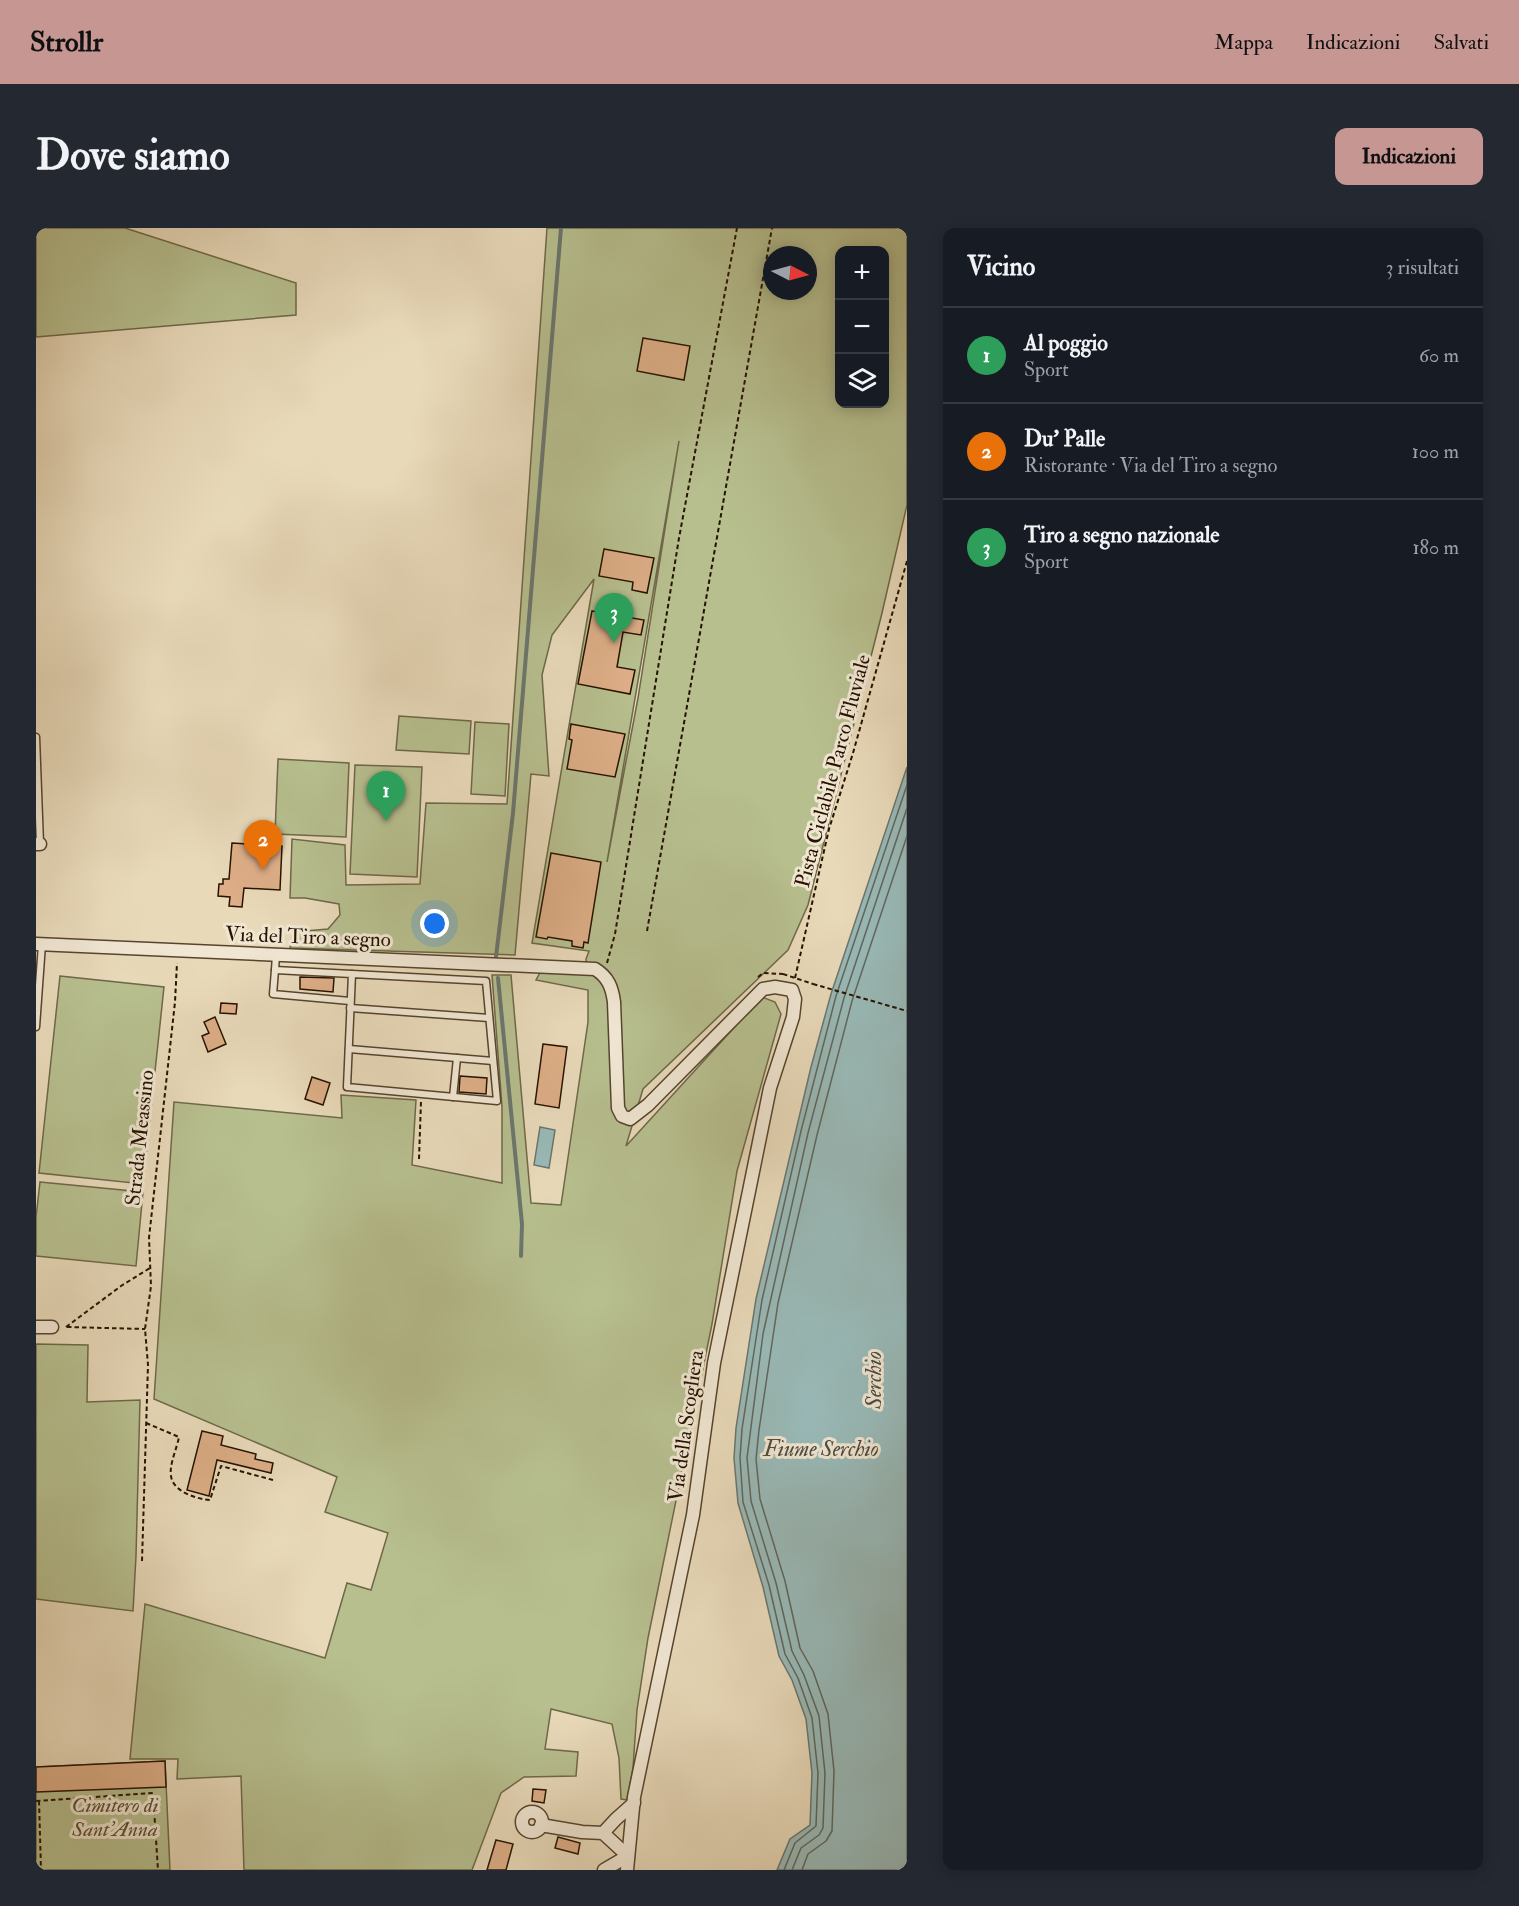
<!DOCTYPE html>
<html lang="it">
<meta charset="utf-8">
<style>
:root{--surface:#171b24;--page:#242831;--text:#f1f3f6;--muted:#9ea1a6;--line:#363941;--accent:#c59692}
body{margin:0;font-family:"IM FELL Double Pica",serif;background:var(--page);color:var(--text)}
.controls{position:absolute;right:18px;top:18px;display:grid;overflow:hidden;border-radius:12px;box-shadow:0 3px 15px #0003}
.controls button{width:54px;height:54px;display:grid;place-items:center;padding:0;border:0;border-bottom:2px solid var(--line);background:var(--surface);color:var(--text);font:30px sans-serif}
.compass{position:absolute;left:727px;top:18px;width:54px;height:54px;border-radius:50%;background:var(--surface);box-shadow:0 3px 15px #0003;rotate:96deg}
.you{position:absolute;left:399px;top:696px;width:21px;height:21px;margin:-15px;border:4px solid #fff;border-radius:50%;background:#1a73e8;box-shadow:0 0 0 9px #1a73e833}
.badge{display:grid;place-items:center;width:39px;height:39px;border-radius:50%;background:var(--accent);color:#fff;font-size:20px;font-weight:700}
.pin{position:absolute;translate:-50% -50px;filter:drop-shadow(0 2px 3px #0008)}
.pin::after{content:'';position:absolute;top:32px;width:21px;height:18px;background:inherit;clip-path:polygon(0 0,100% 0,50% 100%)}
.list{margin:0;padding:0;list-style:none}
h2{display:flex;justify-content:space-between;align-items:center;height:78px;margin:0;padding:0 24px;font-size:26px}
h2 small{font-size:20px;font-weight:400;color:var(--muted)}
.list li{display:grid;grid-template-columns:39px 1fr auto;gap:18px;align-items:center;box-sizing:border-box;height:96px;padding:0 24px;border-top:2px solid var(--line)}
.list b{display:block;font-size:22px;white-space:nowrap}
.list p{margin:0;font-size:20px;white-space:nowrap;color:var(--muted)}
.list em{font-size:20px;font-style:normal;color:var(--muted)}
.icon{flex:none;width:33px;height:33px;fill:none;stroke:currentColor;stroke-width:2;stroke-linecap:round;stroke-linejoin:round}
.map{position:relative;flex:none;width:871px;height:1642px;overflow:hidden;border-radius:12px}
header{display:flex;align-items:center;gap:36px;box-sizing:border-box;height:84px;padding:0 30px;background:var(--accent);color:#111}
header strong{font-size:28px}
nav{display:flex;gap:33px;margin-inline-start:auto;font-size:21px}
.intro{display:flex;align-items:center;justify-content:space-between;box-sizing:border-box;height:144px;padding:0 36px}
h1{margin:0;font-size:42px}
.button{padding:15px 27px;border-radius:12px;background:var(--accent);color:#111;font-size:21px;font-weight:700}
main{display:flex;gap:36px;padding:0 36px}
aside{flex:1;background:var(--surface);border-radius:12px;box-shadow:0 3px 15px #0003}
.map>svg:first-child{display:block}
.green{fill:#b7bf8f;stroke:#6e6848;stroke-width:1.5;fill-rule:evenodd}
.water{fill:#99b9b7;stroke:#6b766e;stroke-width:1.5}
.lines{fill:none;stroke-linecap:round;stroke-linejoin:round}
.shore{stroke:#60665c;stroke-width:1.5}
.stream{stroke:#6b766e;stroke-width:4}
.building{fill:#ddae87;stroke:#261200;stroke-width:1.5}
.service-casing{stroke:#56442e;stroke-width:9}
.minor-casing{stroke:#56442e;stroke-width:15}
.path{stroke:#261200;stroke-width:2;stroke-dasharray:4.5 3;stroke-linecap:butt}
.service{stroke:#f0e6d2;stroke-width:6}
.minor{stroke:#f0e6d2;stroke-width:12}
.path-bridge{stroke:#261200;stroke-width:2;stroke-dasharray:4.5 3;stroke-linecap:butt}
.labels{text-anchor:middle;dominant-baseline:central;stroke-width:6;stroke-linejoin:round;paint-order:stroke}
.street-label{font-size:21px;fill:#261200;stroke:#f0e6d2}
.park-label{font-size:21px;font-style:italic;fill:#594f32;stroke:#f0e6d2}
.water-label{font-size:22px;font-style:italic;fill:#4e4c40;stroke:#f0e6d2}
</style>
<header>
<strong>Strollr</strong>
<nav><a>Mappa</a><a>Indicazioni</a><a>Salvati</a></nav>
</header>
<div class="intro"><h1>Dove siamo</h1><a class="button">Indicazioni</a></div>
<main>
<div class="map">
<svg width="871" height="1642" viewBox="0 0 871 1642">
<rect width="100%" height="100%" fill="#e8d9b9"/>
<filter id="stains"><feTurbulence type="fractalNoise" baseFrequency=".00333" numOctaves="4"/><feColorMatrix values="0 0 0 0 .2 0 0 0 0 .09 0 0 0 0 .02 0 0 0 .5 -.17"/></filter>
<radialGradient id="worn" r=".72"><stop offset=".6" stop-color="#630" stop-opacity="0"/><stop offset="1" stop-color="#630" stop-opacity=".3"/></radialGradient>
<g class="green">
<polygon points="0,0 89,0 260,55 260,87 0,109"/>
<path d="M 511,0 L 871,0 L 871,277 L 846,385 L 772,677 L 752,722 L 607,861 L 590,918 L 726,769 L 739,774 L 745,786 L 701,943 L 676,1096 L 612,1410 L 601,1482 L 597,1540 L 591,1572 L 585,1571 L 583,1530 L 576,1496 L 515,1481 L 509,1521 L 542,1524 L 540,1548 L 488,1549 L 465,1565 L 436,1642 L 208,1642 L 205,1548 L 141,1551 L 142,1531 L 94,1531 L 109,1376 L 289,1430 L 311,1355 L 335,1362 L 352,1305 L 289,1284 L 301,1249 L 118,1171 L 138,874 L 306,890 L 305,867 L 380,872 L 376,937 L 466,955 L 466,879 L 456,747 L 475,747 L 495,975 L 525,977 L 552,794 L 552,762 L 500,752 L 505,743 L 551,746 L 550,731 L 553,723 L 496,715 L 558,351 L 516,407 L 506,447 L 513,548 L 495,546 L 479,727 L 254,720 L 257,704 L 292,701 L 304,687 L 303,676 L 269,670 L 254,670 L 256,611 L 309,617 L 310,657 L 384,656 L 390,575 L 471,576 ZM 804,22 L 848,22 L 848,176 L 804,176 ZM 736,27 L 772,27 L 772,63 L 736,63 ZM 643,213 L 602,470 L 571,634 Z"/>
<polygon points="363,488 435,493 433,526 360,522"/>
<polygon points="439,494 473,496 469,568 435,566"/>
<polygon points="242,531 313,535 310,609 239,606"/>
<polygon points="319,537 386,539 381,649 314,646"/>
<polygon points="24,748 128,759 107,956 3,945"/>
<polygon points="4,954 107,964 100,1038 0,1028 0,989"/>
<polygon points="0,1116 52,1117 51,1174 104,1172 100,1328 97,1383 0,1371"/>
<polygon points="129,1533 134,1642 0,1642 0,1539"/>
</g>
<g class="water">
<polygon points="871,539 871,1642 741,1642 754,1611 774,1597 776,1545 770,1491 756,1452 743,1428 727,1359 702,1275 698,1230 700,1200 720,1071 775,839 795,766"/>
<polygon points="504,899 519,902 513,940 498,937"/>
</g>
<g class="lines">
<g class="shore">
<polyline points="748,1642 759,1615 780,1598 782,1545 776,1490 762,1450 749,1426 733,1357 707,1274 704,1230 706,1201 726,1072 765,903 800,768 871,557"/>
<polyline points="756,1642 765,1620 783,1607 787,1600 789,1545 783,1488 768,1447 756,1423 740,1355 715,1273 711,1230 727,1106 772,905 808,770 871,580"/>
<polyline points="766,1642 772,1626 790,1613 796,1603 798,1543 792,1486 777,1443 764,1420 749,1353 724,1271 720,1231 723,1202 742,1075 781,907 816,773 871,608"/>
</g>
<g class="stream">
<polyline points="460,729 477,585 525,0"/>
<polyline points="462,750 486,996 485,1028"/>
</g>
</g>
<g class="building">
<polygon points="607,110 654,118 648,152 601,143"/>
<polygon points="568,321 618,330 611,365 596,362 597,354 563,348"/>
<polygon points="556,383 608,392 605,407 587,404 581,439 599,442 594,466 542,456"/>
<polygon points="535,496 589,506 579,549 531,541 536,512 533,511"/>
<polygon points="196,615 246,618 244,662 208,660 206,679 193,678 194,669 182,668 183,656 187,656 187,651 193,651"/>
<polygon points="515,625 565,634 552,715 548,714 547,720 536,718 536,713 512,709 511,711 500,709"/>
<polygon points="264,749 298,750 297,764 264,761"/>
<polygon points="185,775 201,776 200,786 184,785"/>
<polygon points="179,789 190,816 172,824 166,808 173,805 168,794"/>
<polygon points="507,816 531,819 523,880 499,876"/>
<polygon points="424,848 451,850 450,866 423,864"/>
<polygon points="276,849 294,855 287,877 269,871"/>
<polygon points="166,1203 187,1208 185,1217 220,1226 219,1231 237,1235 235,1245 181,1232 173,1268 151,1262"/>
<polygon points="129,1533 130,1559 0,1564 0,1539"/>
<polygon points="497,1561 510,1562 508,1575 496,1573"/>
<polygon points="522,1609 544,1615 542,1626 519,1620"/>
<polygon points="460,1612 477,1616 470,1642 451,1642"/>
</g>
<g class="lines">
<defs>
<g id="service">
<polyline points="0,509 4,616"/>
<polyline points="240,727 239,742 450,753 461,873 311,859 316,746"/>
<polyline points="239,742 237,766 314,773"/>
<polyline points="314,780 453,790"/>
<polyline points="0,799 6,716"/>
<polyline points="313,821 457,833"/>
<polyline points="417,869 421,830"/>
</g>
<g id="minor">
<polyline points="0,616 4,616"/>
<path d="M 0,716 L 559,741 C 572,749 576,759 578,774 L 582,880 L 586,888 L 594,891 L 612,877 L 727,761 L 739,759 L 756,762 L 759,771 L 757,789 L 734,860 L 678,1135 L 657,1287 L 598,1569 L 591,1642"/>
<polyline points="0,1099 16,1099"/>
<circle cx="496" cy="1594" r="10"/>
<polyline points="505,1597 546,1604 567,1605 592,1628 568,1642"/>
<polyline points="567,1605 580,1591 598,1575"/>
</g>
</defs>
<use href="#service" class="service-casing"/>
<use href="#minor" class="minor-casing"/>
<g class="path">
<polyline points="611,703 736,0"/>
<polyline points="571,735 579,706 643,310 701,0"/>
<polyline points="722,749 727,745 747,746"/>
<polyline points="759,750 793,601 817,525 871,333"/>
<polyline points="777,756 871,783"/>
<polyline points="383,931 385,873"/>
<polyline points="30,1099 85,1058 114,1040"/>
<polyline points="31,1099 109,1101"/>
<path d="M 110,1195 L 143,1209 C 141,1220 133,1237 135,1248 C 137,1264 161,1271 174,1272 L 185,1238 L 237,1252"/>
<polyline points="106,1333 112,1137 109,1101 115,1058 113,1010 139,774 141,735"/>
<polyline points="0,1573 117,1565 122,1642"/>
<polyline points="3,1573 5,1642"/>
</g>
<use href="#service" class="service"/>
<use href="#minor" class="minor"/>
<polyline class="path-bridge" points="747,746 777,756"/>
</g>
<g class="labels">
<g class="street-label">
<text transform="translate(797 543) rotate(-75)">Pista Ciclabile Parco Fluviale</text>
<text transform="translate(272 709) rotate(2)">Via del Tiro a segno</text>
<text transform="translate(104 910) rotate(-84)">Strada Meassino</text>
<text transform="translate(650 1198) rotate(-82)">Via della Scogliera</text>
</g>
<g class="park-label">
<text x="79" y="1577">Cimitero di<tspan x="79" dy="24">Sant'Anna</tspan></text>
</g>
<g class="water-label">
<text transform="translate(838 1152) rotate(-90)">Serchio</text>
<text x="785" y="1221">Fiume Serchio</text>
</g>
</g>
<rect width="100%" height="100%" filter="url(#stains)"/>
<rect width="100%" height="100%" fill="url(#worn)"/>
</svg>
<div class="controls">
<button>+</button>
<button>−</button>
<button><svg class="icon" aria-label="layers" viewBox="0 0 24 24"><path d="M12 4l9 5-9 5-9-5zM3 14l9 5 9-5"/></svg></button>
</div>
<svg class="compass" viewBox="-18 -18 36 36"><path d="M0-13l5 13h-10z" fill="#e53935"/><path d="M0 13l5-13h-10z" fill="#9ea1a6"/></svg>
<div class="you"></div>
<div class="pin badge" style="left:350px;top:593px;background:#2e9e5b">1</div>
<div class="pin badge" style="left:227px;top:642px;background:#e8710a">2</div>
<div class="pin badge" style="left:578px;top:415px;background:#2e9e5b">3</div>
</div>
<aside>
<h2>Vicino<small>3 risultati</small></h2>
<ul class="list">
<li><span class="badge" style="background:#2e9e5b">1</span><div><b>Al poggio</b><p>Sport</p></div><em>60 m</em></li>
<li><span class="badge" style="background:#e8710a">2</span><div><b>Du' Palle</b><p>Ristorante · Via del Tiro a segno</p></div><em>100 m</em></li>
<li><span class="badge" style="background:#2e9e5b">3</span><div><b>Tiro a segno nazionale</b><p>Sport</p></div><em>180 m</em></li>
</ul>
</aside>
</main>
